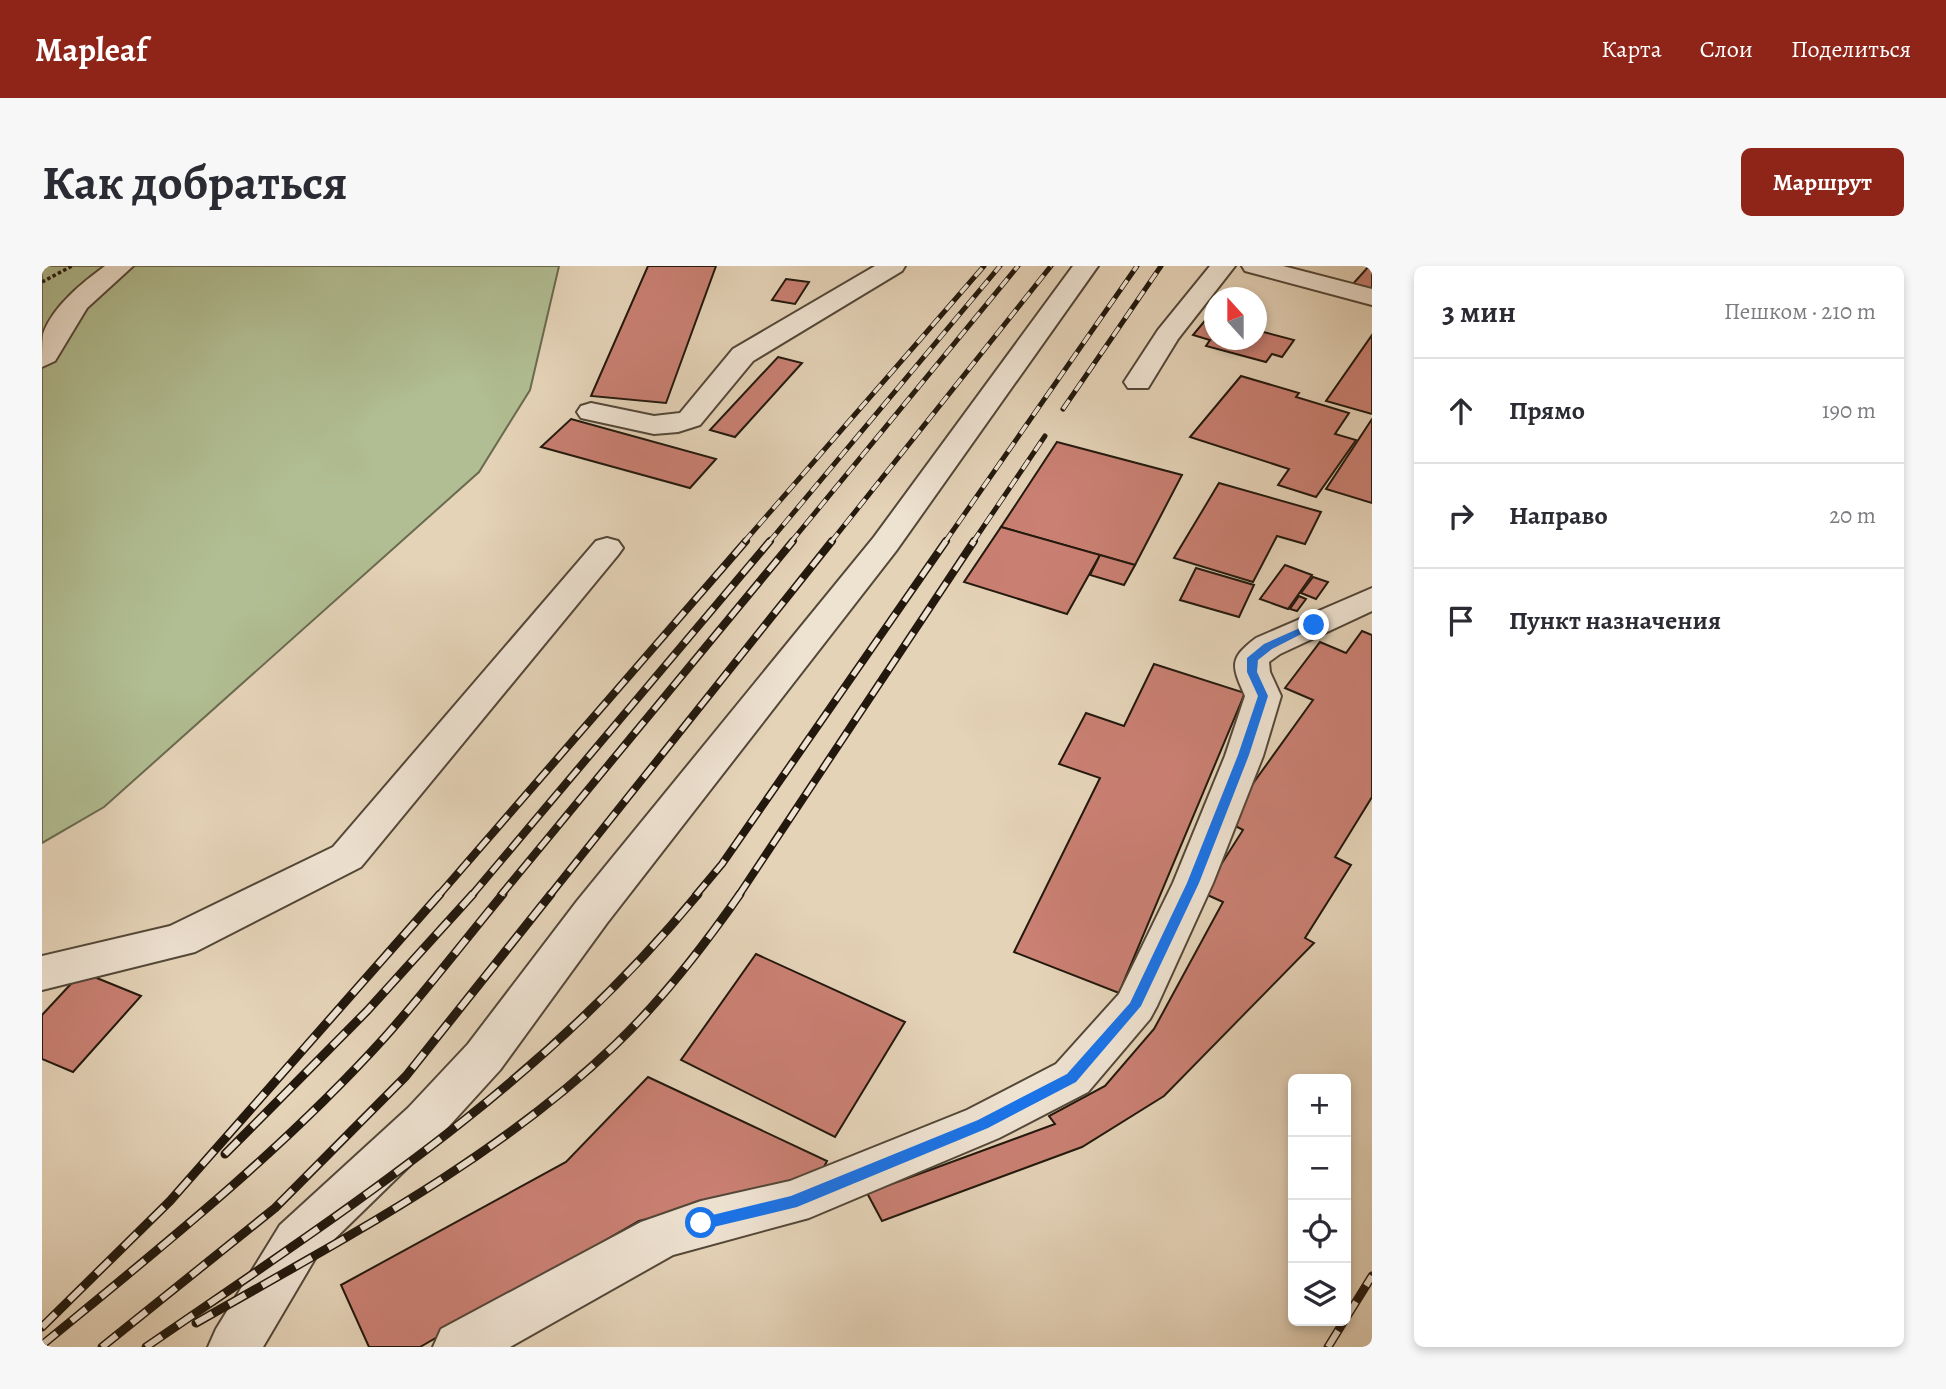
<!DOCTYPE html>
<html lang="ru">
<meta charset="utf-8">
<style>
:root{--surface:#fff;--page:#f7f7f7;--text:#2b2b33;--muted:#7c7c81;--line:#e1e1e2;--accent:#8f2418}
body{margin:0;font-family:Alegreya,serif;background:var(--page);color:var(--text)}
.controls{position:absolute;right:21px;bottom:21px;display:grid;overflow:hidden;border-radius:10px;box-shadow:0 4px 10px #0003}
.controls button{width:63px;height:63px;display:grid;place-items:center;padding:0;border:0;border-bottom:2px solid var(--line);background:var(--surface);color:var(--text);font:35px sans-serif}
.compass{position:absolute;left:1162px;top:21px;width:63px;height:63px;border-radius:50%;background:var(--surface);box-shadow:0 4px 10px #0003;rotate:339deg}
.stop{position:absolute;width:21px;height:21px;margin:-16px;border:5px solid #1a73e8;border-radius:50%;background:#fff}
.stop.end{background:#1a73e8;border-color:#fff;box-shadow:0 2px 7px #0008}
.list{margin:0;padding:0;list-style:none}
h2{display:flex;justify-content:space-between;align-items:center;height:91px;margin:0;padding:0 28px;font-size:30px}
h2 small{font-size:23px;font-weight:400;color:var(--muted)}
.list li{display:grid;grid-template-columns:46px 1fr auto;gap:21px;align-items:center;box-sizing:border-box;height:105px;padding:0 28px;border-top:2px solid var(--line)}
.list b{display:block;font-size:26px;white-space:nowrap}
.list em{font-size:23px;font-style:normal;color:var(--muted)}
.icon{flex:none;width:38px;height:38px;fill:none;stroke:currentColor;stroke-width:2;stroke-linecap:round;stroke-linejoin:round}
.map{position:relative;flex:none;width:1330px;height:1081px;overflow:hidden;border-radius:10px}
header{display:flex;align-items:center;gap:42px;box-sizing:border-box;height:98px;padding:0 35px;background:var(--accent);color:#fff}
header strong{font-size:33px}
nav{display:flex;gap:38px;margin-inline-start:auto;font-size:24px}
.intro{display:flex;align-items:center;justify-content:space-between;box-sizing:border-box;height:168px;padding:0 42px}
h1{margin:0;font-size:49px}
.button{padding:18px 32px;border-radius:10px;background:var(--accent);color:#fff;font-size:24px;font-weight:700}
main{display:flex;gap:42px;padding:0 42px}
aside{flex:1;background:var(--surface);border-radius:10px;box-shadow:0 4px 10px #0003}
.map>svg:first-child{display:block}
.green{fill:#b1bd92;stroke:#6a6a50;stroke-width:2}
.building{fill:#ca8073;stroke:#22180d;stroke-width:2}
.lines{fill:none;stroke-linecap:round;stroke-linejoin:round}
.minor-casing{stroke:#534738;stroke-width:4}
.path{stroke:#22180d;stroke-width:3.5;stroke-dasharray:3.5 2.5;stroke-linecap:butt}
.minor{fill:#eee2d1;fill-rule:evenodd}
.rail-far2-casing{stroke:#22180d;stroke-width:5}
.rail-far1-casing{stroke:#22180d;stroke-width:8}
.rail-casing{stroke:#22180d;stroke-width:9}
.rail-far2{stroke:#eee2d1;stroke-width:3.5;stroke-dasharray:11;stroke-linecap:butt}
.rail-far1{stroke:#eee2d1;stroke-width:5;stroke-dasharray:15;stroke-linecap:butt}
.rail{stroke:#eee2d1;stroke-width:6;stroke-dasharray:19;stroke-linecap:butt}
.route{fill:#1a73e8}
</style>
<header>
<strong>Mapleaf</strong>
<nav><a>Карта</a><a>Слои</a><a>Поделиться</a></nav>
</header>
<div class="intro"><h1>Как добраться</h1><a class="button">Маршрут</a></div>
<main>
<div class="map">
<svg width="1330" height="1081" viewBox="0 0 1330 1081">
<rect width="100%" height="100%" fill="#e5d3b8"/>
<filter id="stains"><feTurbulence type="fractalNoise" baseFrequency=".00286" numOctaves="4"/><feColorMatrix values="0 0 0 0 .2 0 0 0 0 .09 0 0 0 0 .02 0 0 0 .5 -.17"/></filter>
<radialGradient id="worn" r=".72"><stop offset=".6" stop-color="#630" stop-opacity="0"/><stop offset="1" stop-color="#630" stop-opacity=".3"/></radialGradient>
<polygon class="green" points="0,0 517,0 488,124 437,206 62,541 0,577"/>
<g class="building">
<polygon points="606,0 674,0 624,137 549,130"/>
<polygon points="1327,0 1330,0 1330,24 1310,19"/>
<polygon points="744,13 767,16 753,38 730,34"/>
<polygon points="1166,51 1172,53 1172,74 1214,74 1214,64 1252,74 1240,91 1230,88 1224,96 1164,80 1168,74 1151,69"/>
<polygon points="1330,69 1330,148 1284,135"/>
<polygon points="736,91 760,97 693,171 668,164"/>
<polygon points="1199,110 1257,127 1254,131 1307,147 1293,168 1314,174 1274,231 1236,219 1247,203 1148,171"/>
<polygon points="529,153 674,193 648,222 499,181"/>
<polygon points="1330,153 1330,237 1284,223"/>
<polygon points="1015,176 1140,209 1093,299 959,261"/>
<polygon points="1177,217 1279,246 1263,278 1235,270 1211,316 1132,292"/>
<polygon points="959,261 1058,289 1025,348 922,316"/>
<polygon points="1058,289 1093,299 1082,319 1048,309"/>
<polygon points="1243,299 1270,309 1246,343 1218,333"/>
<polygon points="1154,302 1212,319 1197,351 1138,334"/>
<polygon points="1271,311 1286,316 1274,333 1259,327"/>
<polygon points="1257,330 1264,333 1255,345 1248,343"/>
<polygon points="1320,365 1330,369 1330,531 1293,591 1309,599 1263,672 1272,677 1122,830 1040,881 840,955 825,927 1013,858 1007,850 1063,820 1112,763 1181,636 1161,627 1201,564 1184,555 1271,434 1243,422 1278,376 1304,387"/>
<polygon points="1112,398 1203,427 1077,727 972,686 1058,512 1017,498 1044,447 1082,460"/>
<polygon points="714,688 863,756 793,871 639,794"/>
<polygon points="40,706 99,730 31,806 0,793 0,749"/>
<polygon points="606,811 785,895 777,911 597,955 378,1081 327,1081 299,1019 524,896"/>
</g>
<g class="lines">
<defs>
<g id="minor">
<path d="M 63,0 L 91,0 L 45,42 L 13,95 L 0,101 C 0,91 0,78 1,68 C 11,40 40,17 63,0 Z"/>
<polygon points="833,0 863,0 860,5 711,95 658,159 636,166 612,168 539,152 535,146 539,140 549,137 612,150 638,147 691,83"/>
<polygon points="1031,0 1056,0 854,285 565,657 458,804 398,870 274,991 221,1081 166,1081 174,1063 238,959 366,842 426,778 535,635 832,271"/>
<polygon points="1168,0 1193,0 1136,73 1106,122 1086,122 1082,116 1116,64"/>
<polygon points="1200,0 1241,0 1330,23 1330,39 1203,5"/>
<polygon points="565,272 576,275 581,282 576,289 319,601 153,686 0,724 0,690 128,660 291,581 554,275"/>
<path d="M 1330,322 L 1330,345 L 1238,388 L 1227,396 L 1228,406 L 1239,430 L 1221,490 L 1171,617 L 1115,740 L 1108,753 L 1046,826 L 957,872 L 767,952 L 631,989 L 468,1081 L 391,1081 L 399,1063 L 599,956 L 659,935 L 748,915 L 925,844 L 1014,798 L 1077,728 L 1131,617 L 1183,490 L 1203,430 C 1190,400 1186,393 1214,372 Z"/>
</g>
</defs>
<use href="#minor" class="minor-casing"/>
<polyline class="path" points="0,16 30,0"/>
<use href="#minor" class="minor"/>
<defs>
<g id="rail-far2">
<polyline points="1021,143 1119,0"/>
<polyline points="702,276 942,0"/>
<polyline points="727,276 958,0"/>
<polyline points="749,276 976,0"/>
<polyline points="789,276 1009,0"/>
<polyline points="903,276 1095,0"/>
<polyline points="931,276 1003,170"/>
</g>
<g id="rail-far1">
<polyline points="397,629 704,275"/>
<polyline points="430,629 728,275"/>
<polyline points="459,629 751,275"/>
<polyline points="508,629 790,275"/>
<polyline points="654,629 680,598 904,275"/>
<polyline points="697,629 932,275"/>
</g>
<g id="rail">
<polyline points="183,888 325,745 431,628"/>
<polyline points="1304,1052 1330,1010"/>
<path d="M 154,1057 C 299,974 452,895 573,779 C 620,734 661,681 698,628"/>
<polyline points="0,1061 128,935 398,628"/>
<path d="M 0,1079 C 118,982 240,885 343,771 C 384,725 422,675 461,628"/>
<polyline points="60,1081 233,942 364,810 509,628"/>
<path d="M 104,1081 C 305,943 499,819 656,628"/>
<polyline points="1286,1081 1302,1055"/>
</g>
</defs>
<use href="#rail-far2" class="rail-far2-casing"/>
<use href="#rail-far1" class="rail-far1-casing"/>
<use href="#rail" class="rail-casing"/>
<use href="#rail-far2" class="rail-far2"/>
<use href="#rail-far1" class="rail-far1"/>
<use href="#rail" class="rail"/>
</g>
<polygon class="route" points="1269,357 1277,359 1230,383 1216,394 1215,406 1226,430 1207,489 1157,617 1099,740 1034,816 946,862 755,941 659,964 654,962 654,953 749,930 936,854 1025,808 1088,737 1145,617 1196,489 1216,430 1205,406 1205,392 1222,378"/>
<rect width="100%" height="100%" filter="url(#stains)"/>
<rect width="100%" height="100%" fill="url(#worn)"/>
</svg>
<div class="controls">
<button>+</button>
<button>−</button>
<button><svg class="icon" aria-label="locate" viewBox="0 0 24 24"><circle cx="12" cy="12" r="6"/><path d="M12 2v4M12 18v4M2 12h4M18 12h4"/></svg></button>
<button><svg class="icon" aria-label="layers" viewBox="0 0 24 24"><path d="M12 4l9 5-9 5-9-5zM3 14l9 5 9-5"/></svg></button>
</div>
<svg class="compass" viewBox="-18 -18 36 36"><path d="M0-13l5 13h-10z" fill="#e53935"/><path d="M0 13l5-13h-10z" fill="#7c7c81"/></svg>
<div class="stop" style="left:659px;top:957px"></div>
<div class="stop end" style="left:1272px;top:359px"></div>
</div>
<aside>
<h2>3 мин<small>Пешком · 210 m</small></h2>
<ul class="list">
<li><svg class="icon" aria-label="ahead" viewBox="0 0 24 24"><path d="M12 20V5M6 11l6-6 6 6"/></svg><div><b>Прямо</b></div><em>190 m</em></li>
<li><svg class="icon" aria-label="right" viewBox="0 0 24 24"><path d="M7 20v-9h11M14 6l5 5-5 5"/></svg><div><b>Направо</b></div><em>20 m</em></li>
<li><svg class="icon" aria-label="arrive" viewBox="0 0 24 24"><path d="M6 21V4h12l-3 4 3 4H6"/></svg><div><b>Пункт назначения</b></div></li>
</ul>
</aside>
</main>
